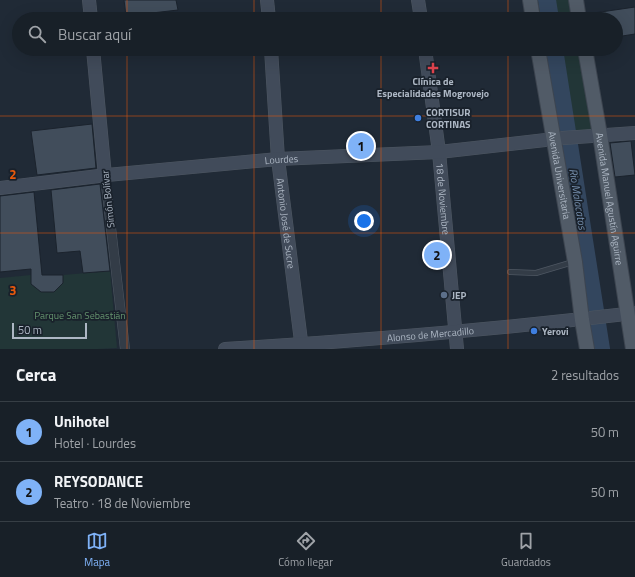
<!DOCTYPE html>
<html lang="es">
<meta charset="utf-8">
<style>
:root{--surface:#182028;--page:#212830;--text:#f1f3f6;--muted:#9fa3a8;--line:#363e45;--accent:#7fb2f7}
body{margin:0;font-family:"Titillium Web",sans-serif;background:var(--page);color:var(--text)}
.scale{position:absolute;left:12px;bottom:10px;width:75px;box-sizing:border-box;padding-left:4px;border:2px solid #adb7c4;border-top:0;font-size:11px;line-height:14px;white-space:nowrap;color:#adb7c4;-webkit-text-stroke:3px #19212b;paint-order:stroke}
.you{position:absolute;left:364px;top:221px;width:14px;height:14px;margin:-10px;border:3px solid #fff;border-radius:50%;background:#1a73e8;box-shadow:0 0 0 6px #1a73e833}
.badge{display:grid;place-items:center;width:26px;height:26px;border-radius:50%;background:var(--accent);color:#111;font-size:13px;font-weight:700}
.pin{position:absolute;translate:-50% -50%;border:2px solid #fff;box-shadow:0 1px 4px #0006}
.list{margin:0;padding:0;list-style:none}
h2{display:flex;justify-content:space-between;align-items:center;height:52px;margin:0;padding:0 16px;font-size:17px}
h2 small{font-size:13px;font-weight:400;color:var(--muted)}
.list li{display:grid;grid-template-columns:26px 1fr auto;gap:12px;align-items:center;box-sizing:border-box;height:60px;padding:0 16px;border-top:1px solid var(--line)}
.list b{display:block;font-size:15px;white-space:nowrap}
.list p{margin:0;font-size:13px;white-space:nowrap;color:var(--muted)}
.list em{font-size:13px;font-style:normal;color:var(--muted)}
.icon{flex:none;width:22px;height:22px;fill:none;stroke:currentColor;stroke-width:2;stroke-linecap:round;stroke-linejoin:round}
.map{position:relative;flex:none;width:635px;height:349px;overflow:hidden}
.search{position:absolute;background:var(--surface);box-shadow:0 4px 16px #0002;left:12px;right:12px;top:12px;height:44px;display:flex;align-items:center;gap:10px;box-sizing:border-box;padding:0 14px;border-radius:22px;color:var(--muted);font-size:15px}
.sheet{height:172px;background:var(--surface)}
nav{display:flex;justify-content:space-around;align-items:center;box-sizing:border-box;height:56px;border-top:1px solid var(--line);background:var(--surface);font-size:11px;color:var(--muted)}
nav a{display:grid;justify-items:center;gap:2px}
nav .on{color:var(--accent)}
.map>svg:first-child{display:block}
.green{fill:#223637}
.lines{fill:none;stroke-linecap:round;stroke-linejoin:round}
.river{stroke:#33465e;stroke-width:18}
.building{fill:#414d5b;stroke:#1b232d}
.lane-casing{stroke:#4e5762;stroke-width:6}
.street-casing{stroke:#4e5762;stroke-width:10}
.secondary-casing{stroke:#4e5762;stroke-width:14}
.primary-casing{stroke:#3d4550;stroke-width:16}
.lane{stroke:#333c47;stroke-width:4.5}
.street{stroke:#333c47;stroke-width:9}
.secondary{stroke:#414b5a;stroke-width:13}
.primary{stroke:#515b67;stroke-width:14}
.grid{fill:none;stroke:#e8590c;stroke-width:1;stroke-opacity:0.55}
.health-dot{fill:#e0444e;stroke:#19212b;stroke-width:1.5}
.shop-dot{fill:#3f7fe0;stroke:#19212b;stroke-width:1.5}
.service-dot{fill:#5c6f8a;stroke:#19212b;stroke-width:1.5}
.labels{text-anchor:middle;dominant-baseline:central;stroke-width:3.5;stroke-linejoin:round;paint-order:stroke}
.poi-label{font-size:10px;font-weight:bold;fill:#adb7c4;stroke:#19212b;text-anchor:start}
.street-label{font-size:10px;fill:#adb7c4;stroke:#19212b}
.park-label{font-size:10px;fill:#65946e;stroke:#19212b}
.water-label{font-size:11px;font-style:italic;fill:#758eac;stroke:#19212b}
.grid-label{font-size:13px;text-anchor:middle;font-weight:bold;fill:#e8590c;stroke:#19212b;stroke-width:3.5;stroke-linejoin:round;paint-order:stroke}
</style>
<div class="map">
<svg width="635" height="349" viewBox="0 0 635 349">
<rect width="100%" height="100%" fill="#202a36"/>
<g class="green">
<polygon points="530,0 576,0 579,19 533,19"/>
<polygon points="538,49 585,49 600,135 553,139"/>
<polygon points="110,271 117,348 98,349 0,349 0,278 31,275 31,284 41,292 54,292 63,283 63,275"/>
</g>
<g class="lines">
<g class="river">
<polyline points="547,0 550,19"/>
<polyline points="554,49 601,349"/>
</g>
</g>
<g class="building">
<polygon points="124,0 176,0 178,10 126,16"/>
<polygon points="635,7 635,34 616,37 616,19 587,19 587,14"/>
<polygon points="92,124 96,168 37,175 31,131"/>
<polygon points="631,141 635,175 615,177 610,143"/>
<polygon points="100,184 110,271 83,273 80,251 57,253 51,190"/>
<polygon points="34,192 42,275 63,275 63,283 54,292 41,292 31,284 31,269 0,272 0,196"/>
</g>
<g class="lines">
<defs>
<polyline id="lane" points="510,272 536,273 573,262"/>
<polyline id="street" points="105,176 125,349"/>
<g id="secondary">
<polyline points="89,0 91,19"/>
<polyline points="267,0 269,19"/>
<polyline points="418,0 421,19"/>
<polyline points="93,49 105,176"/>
<path id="s1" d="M 271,49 L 278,159 L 302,349"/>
<path id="s2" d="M 425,49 L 439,152 L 457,349"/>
<path id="s3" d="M 0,188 L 107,175 L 278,159 L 439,152 L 563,138 L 635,133"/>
<path id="s4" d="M 225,349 C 362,341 499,329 635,313"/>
</g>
<g id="primary">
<polyline points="530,0 533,19"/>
<polyline points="576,0 579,19"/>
<path id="s5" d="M 538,49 L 575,262 L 582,320 L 587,349"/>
<path id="s6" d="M 585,49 L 600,135 L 633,349"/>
</g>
</defs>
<use href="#lane" class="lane-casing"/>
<use href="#street" class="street-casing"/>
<use href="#secondary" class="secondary-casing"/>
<use href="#primary" class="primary-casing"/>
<use href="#lane" class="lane"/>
<use href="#street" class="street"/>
<use href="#secondary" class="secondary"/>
<use href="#primary" class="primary"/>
</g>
<path class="grid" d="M 127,0 L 127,19M 254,0 L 254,19M 381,0 L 381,19M 508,0 L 508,19M 127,49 L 127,349M 254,49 L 254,349M 381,49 L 381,349M 508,49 L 508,349M 0,116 L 635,116M 0,233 L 635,233"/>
<path class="health-dot" d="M431 62h4v4h4v4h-4v4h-4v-4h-4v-4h4z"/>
<g class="shop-dot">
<circle cx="418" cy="118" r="4"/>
<circle cx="534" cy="331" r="4"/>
</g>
<circle class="service-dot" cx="444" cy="295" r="4"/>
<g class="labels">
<g class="poi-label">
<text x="433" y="81" text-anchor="middle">Clínica de<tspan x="433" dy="12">Especialidades Mogrovejo</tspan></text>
<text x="426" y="112">CORTISUR<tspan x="426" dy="12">CORTINAS</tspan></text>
<text x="452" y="295">JEP</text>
<text x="542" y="331">Yerovi</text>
</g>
<g class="street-label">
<text stroke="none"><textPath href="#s3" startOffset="283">Lourdes</textPath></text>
<text stroke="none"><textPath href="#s5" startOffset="128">Avenida Universitaria</textPath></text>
<text transform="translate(108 199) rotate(-96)">Simón Bolívar</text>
<text stroke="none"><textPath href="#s2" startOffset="151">18 de Noviembre</textPath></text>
<text stroke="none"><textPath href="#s6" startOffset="152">Avenida Manuel Agustín Aguirre</textPath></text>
<text stroke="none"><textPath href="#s1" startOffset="175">Antonio José de Sucre</textPath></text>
<text stroke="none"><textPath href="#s4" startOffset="206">Alonso de Mercadillo</textPath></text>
</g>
<g class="park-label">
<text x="80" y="315">Parque San Sebastián</text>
</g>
<g class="water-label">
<text transform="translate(578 199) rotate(81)">Rio Malacatos</text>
</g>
</g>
<g class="grid-label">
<text x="13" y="179">2</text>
<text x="13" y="295">3</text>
</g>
</svg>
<div class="scale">50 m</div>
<div class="you"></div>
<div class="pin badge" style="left:361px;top:146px">1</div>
<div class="pin badge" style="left:437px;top:255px">2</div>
<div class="search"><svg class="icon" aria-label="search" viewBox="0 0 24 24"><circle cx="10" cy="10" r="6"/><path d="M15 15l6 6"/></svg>Buscar aquí</div>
</div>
<section class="sheet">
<h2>Cerca<small>2 resultados</small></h2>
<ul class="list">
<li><span class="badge">1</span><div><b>Unihotel</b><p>Hotel · Lourdes</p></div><em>50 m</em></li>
<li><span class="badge">2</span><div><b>REYSODANCE</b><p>Teatro · 18 de Noviembre</p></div><em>50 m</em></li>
</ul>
</section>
<nav>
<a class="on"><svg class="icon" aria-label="map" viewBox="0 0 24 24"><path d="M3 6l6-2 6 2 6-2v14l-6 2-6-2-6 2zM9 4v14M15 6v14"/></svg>Mapa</a>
<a><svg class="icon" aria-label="directions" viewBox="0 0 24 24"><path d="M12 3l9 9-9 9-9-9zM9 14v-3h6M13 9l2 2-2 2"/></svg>Cómo llegar</a>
<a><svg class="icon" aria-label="saved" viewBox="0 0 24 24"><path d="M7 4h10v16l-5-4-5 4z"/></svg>Guardados</a>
</nav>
